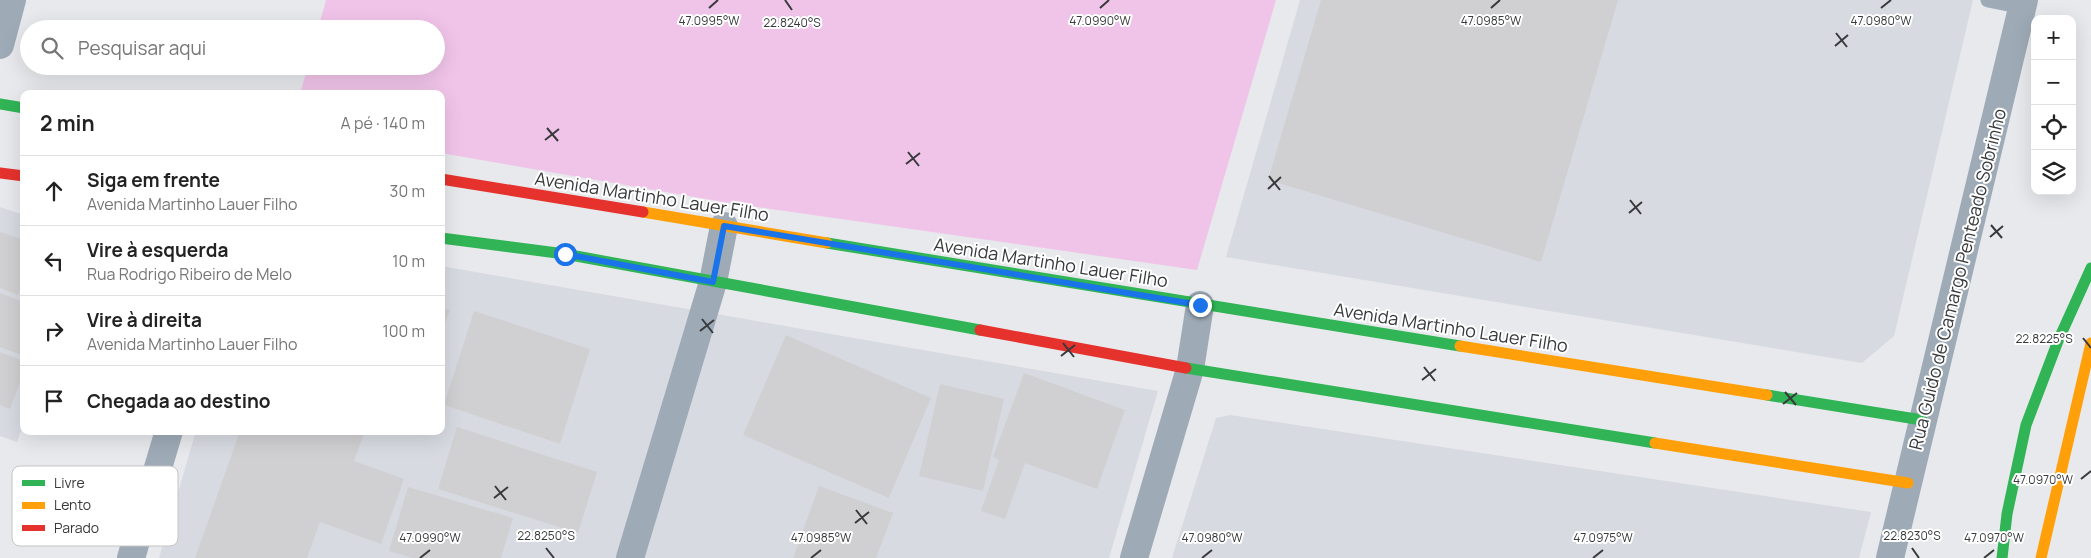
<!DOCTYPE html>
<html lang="pt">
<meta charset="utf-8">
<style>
:root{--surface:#fff;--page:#f6f6f6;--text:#222;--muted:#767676;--line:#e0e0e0}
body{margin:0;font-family:Manrope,sans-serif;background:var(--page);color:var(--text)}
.controls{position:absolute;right:15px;top:15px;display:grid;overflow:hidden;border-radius:10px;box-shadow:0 5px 20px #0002}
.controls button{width:45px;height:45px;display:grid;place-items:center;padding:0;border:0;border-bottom:1px solid var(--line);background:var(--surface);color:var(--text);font:25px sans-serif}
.stop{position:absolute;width:15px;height:15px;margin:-11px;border:4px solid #1a73e8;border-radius:50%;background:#fff}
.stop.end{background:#1a73e8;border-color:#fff;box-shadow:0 1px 5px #0008}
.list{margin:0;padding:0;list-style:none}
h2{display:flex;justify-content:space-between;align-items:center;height:65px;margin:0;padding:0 20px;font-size:21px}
h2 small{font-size:16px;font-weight:400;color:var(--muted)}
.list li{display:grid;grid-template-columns:32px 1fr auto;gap:15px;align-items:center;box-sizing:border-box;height:70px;padding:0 20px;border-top:1px solid var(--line)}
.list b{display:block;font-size:19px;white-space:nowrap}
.list p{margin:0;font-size:16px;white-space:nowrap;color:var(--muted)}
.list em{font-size:16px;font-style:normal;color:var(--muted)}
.icon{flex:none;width:28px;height:28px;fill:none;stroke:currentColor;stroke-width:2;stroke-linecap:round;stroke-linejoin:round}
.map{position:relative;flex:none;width:2091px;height:558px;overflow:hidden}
.search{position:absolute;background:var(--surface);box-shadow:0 5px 20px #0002;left:20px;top:20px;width:425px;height:55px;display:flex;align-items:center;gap:12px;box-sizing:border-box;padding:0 18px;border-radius:28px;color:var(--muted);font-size:19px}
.panel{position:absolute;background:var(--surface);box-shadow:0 5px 20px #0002;left:20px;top:90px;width:425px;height:345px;border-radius:10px}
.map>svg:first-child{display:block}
.built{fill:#d8dae2}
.green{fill:#f0c4e9}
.building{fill:#d0d0d2}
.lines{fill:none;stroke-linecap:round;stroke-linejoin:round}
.lane{stroke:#9eabb7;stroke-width:15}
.street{stroke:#9eabb7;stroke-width:28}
.fast{stroke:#30b455;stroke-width:11}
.slow{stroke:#ff9f0a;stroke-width:11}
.jam{stroke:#e5322d;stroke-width:11}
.route{stroke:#1a73e8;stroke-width:6}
.ticks{fill:none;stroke:#38393b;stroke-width:2}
.labels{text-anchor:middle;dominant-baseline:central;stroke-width:4;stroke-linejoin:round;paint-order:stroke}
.street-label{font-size:18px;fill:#38393b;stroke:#fff}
.key{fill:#fff;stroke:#c3c4c4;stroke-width:1}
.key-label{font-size:14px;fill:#38393b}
.ticks-label{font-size:12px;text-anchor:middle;fill:#38393b;stroke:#fff;stroke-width:4;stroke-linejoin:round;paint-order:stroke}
</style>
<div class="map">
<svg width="2091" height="558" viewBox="0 0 2091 558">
<rect width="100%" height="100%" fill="#e8e9ec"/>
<g class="built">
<polygon points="1300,0 1973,0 1894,336 1862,363 1226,257"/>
<polygon points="0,207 24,215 24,422 17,442 0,436"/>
<polygon points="441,266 1158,391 1109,558 159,558 196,431 441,431"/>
<polygon points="1230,415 1871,512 1859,558 1172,558 1216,418"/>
</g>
<polygon class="green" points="326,0 1276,0 1197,270 729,203 441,153 441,94 300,94 308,66 436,66 436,29 318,29"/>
<g class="building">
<polygon points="1321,0 1618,0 1541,262 1268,180"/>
<polygon points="0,232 24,240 24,279 18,295 0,288"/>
<polygon points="0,293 24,302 24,356 0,347"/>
<polygon points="441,307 450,310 441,334"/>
<polygon points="474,311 590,349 560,444 444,405"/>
<polygon points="786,335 931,398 889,498 743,435"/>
<polygon points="0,352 24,361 24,371 10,409 0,405"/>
<polygon points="1024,373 1125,410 1097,489 1025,463 1005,519 981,511 999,460 993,457"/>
<polygon points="940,384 1004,399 983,491 919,476"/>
<polygon points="457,427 597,472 578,533 438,489"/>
<polygon points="240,431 365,431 354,461 404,479 381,544 320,522 307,558 195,558"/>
<polygon points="819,486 893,513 876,558 793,558"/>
<polygon points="408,487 513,518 501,558 413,558 389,551"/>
</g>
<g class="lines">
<polyline class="lane" points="1988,0 2023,7"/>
<g class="street">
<polyline points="0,45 12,0"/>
<polyline points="131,558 169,431"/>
<polyline points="630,558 713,282 724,226"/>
<polyline points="1134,558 1190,369 1200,305"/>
<polyline points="1890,558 2024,0"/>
</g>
<g class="fast">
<polyline points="0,104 24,108"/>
<polyline points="441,238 565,254 980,330"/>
<polyline points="827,243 1460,346"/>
<polyline points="1186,368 1655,443"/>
<polyline points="1767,395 1922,420"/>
<polyline points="2002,558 2007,514 2026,425 2058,341 2091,268"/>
</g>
<g class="slow">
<polyline points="643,212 827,243"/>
<polyline points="1460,346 1767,395"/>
<polyline points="1655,443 1908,483"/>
<polyline points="2041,558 2091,343"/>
</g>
<g class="jam">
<polyline points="0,173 24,176"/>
<polyline points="441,179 643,212"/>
<polyline points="980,330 1186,368"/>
</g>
</g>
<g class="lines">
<polyline class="route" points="565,254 713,282 724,226 1200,305"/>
</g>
<path class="ticks" d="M 785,0 L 792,10M 709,8 L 718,0M 1100,8 L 1109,0M 1491,8 L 1500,0M 1881,8 L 1891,0M 1836,33 L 1847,47M 1835,46 L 1848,35M 547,128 L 558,141M 545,140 L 559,129M 908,152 L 919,166M 906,164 L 920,153M 1269,176 L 1280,190M 1268,189 L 1281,177M 1630,200 L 1641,214M 1629,213 L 1642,202M 1991,225 L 2002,238M 1990,237 L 2003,226M 702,319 L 713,333M 700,331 L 714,320M 2083,338 L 2091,348M 1063,343 L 1074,357M 1061,356 L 1075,345M 1424,367 L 1435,381M 1422,380 L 1436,369M 1785,392 L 1796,405M 1783,404 L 1797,393M 2081,479 L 2091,471M 495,486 L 506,500M 494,498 L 508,487M 856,510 L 867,524M 855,523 L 869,512M 546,548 L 554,558M 1912,548 L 1919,558M 420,558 L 430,550M 811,558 L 821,550M 1202,558 L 1212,550M 1593,558 L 1603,550M 1984,558 L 1994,550"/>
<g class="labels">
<g class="street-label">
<text transform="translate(652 196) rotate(9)">Avenida Martinho Lauer Filho</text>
<text transform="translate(1051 262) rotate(9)">Avenida Martinho Lauer Filho</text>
<text transform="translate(1957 279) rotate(-76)">Rua Guido de Camargo Penteado Sobrinho</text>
<text transform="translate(1451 327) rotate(9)">Avenida Martinho Lauer Filho</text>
</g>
</g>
<rect x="12" y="466" width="166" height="80" rx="8" class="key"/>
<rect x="22" y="480" width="23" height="6" fill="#30b455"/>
<rect x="22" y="502" width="23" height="7" fill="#ff9f0a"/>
<rect x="22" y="525" width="23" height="6" fill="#e5322d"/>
<g class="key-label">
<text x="54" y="488">Livre</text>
<text x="54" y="510">Lento</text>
<text x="54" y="533">Parado</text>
</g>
<g class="ticks-label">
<text x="709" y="25">47.0995°W</text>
<text x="1491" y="25">47.0985°W</text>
<text x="1100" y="25">47.0990°W</text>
<text x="1881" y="25">47.0980°W</text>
<text x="792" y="27">22.8240°S</text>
<text x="2044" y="343">22.8225°S</text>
<text x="2043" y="484">47.0970°W</text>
<text x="546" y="540">22.8250°S</text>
<text x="1912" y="540">22.8230°S</text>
<text x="430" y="542">47.0990°W</text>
<text x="821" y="542">47.0985°W</text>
<text x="1212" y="542">47.0980°W</text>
<text x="1603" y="542">47.0975°W</text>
<text x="1994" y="542">47.0970°W</text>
</g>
</svg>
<div class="controls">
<button>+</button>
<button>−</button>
<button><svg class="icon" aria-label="locate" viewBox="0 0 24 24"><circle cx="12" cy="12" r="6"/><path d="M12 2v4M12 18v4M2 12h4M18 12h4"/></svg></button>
<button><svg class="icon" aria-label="layers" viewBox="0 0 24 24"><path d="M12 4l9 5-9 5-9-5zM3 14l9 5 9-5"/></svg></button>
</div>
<div class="stop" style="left:565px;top:254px"></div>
<div class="stop end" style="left:1200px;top:305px"></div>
<div class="search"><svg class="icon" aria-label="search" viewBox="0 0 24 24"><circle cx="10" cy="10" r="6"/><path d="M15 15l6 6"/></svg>Pesquisar aqui</div>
<section class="panel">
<h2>2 min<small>A pé · 140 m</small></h2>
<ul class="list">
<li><svg class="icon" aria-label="ahead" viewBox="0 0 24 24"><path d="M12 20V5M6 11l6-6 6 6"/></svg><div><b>Siga em frente</b><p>Avenida Martinho Lauer Filho</p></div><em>30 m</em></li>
<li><svg class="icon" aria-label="left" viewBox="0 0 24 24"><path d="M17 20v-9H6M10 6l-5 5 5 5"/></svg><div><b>Vire à esquerda</b><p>Rua Rodrigo Ribeiro de Melo</p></div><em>10 m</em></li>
<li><svg class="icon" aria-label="right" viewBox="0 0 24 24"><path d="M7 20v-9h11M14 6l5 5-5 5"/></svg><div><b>Vire à direita</b><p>Avenida Martinho Lauer Filho</p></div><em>100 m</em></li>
<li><svg class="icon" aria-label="arrive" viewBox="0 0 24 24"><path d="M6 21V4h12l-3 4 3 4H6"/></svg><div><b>Chegada ao destino</b></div></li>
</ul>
</section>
</div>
